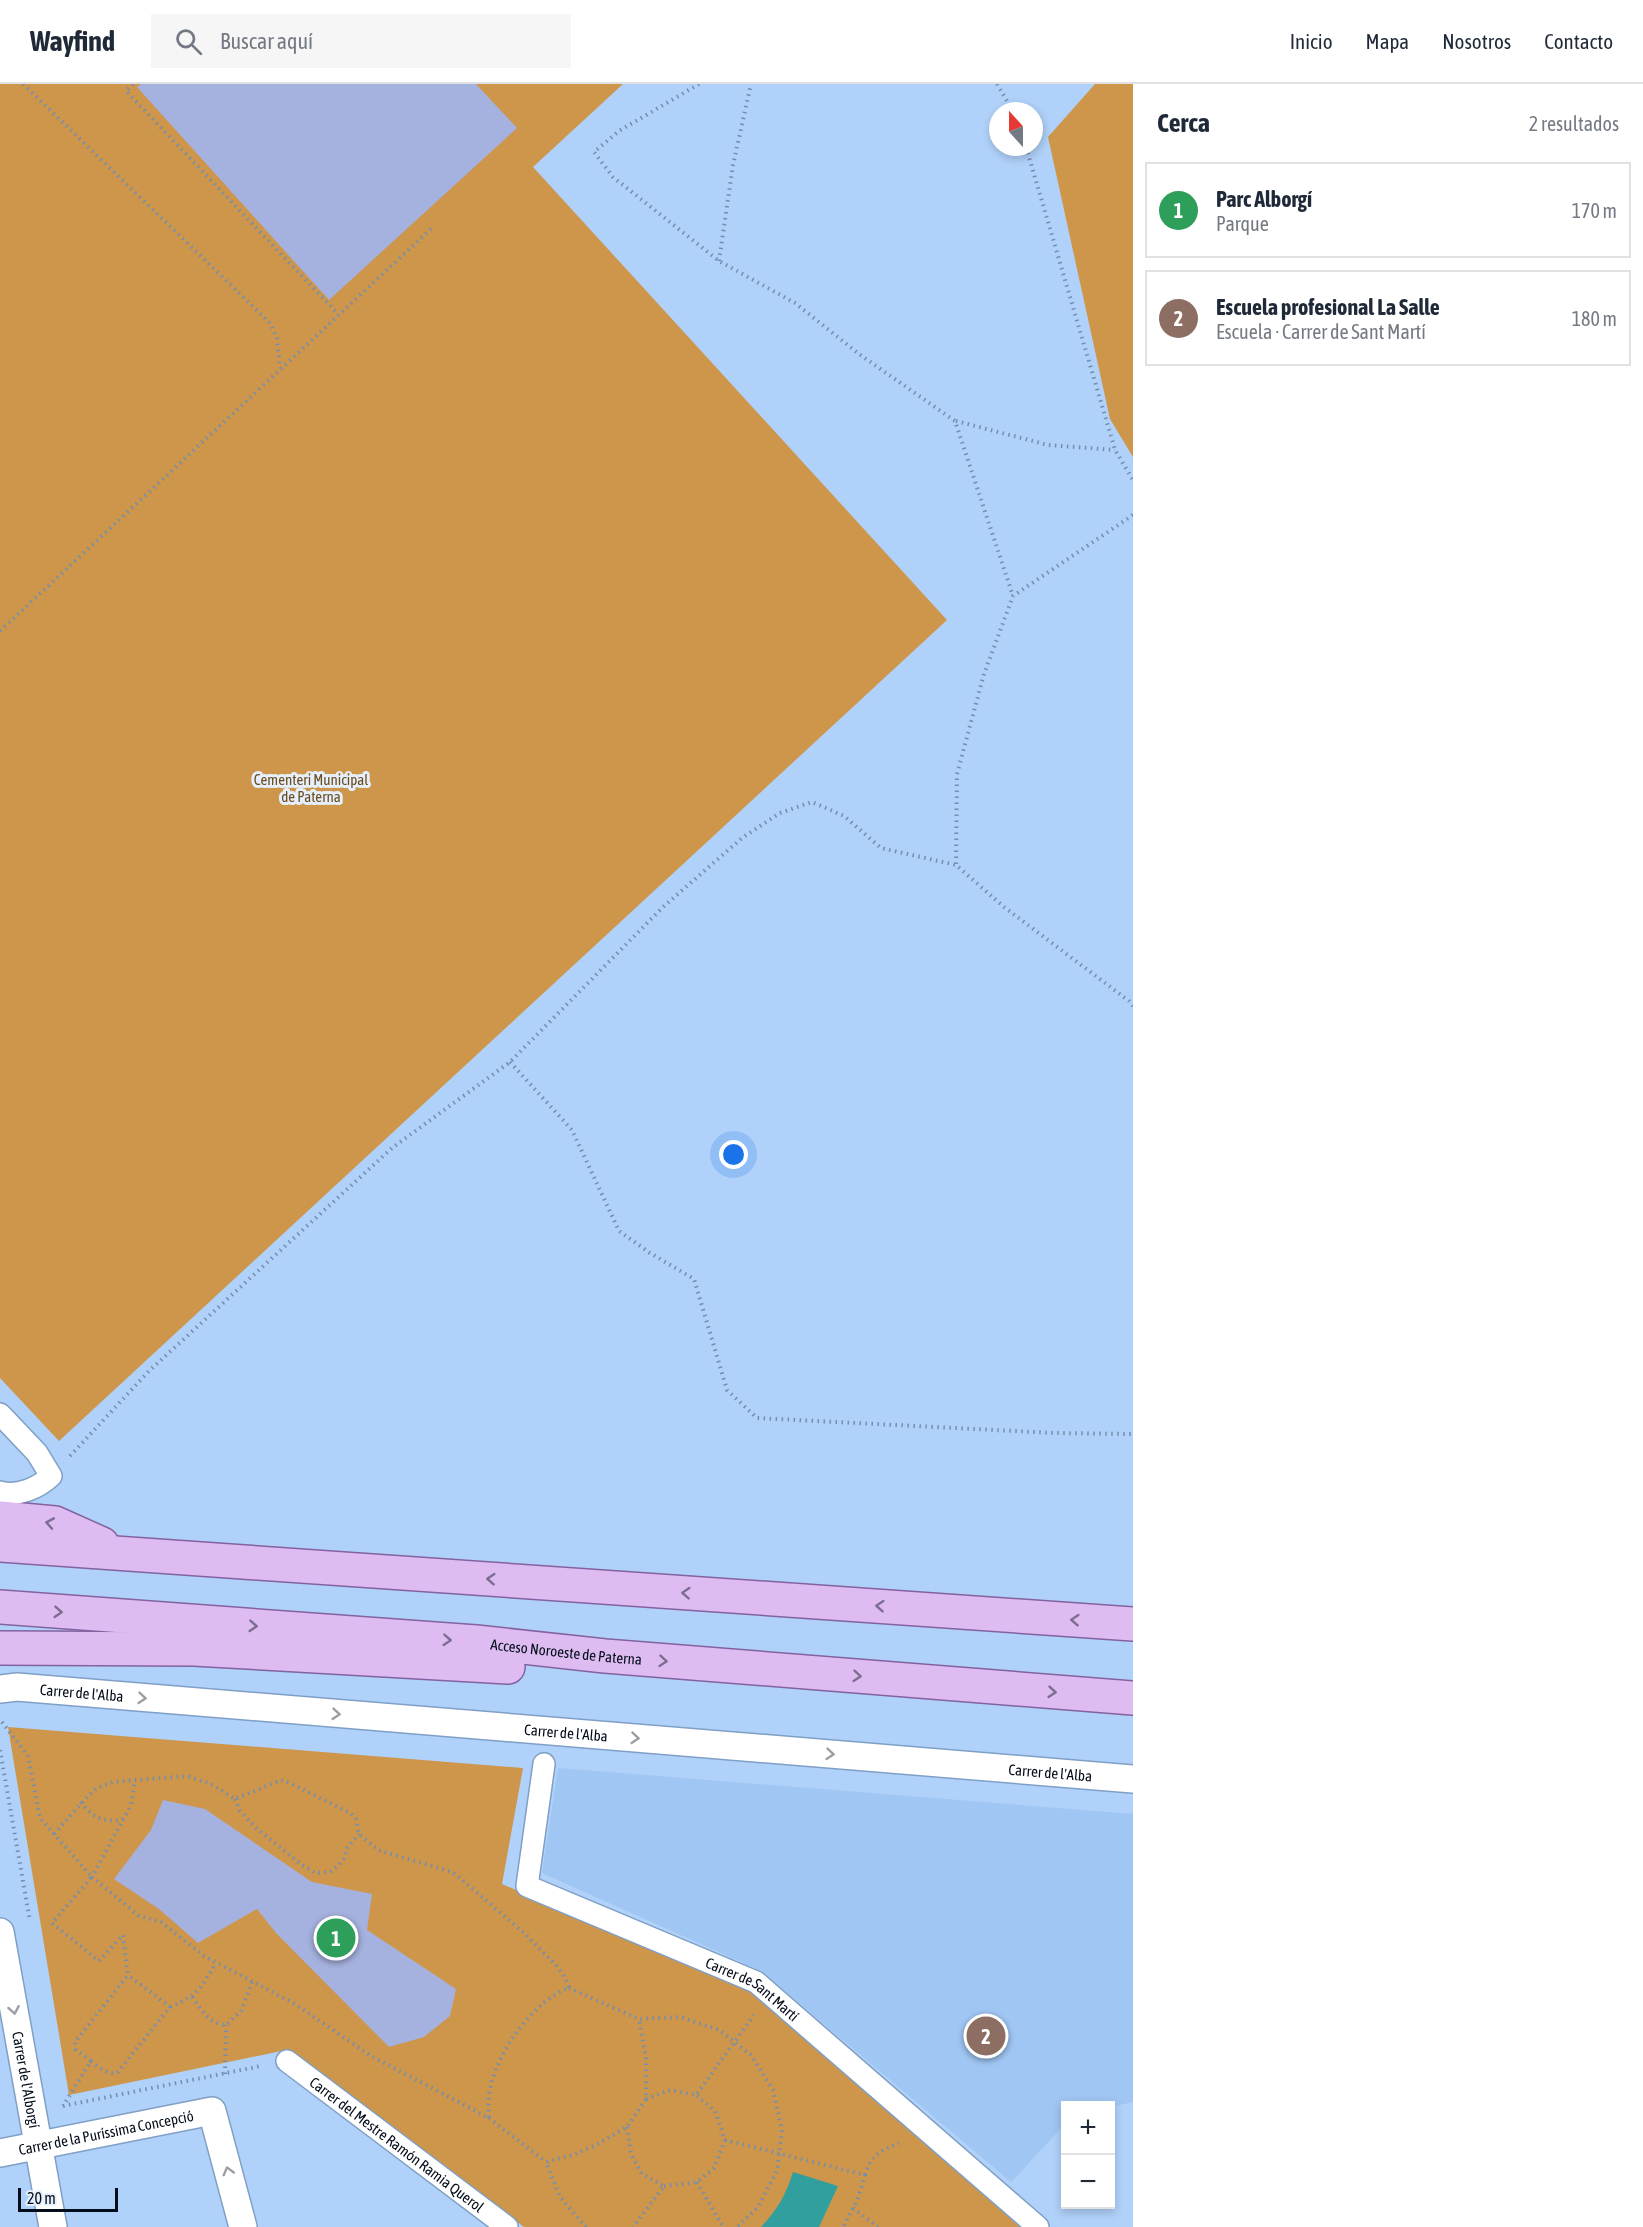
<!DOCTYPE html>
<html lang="es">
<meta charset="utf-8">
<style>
:root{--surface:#fff;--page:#f6f6f7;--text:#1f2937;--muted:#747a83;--line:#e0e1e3;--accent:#111827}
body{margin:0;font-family:"Asap Condensed",sans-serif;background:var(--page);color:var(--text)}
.controls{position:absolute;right:18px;bottom:18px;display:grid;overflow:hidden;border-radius:0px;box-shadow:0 3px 9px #0003}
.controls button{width:54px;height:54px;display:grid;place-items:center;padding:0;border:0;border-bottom:2px solid var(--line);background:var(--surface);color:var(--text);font:30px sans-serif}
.compass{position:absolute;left:989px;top:18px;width:54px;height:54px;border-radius:50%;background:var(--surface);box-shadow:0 3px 9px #0003;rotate:339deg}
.scale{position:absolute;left:18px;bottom:15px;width:100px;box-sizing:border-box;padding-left:6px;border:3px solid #040e1b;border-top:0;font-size:16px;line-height:21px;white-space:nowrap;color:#040e1b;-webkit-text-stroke:4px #e5f0fc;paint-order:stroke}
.you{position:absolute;left:734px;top:1071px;width:21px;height:21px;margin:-15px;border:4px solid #fff;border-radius:50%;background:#1a73e8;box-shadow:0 0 0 9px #1a73e833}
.badge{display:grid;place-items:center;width:39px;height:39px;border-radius:50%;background:var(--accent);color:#fff;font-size:20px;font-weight:700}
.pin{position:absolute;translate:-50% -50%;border:3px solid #fff;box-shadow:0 2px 6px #0006}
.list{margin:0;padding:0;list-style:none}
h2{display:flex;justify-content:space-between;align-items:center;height:78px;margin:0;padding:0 24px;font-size:26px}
h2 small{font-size:20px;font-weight:400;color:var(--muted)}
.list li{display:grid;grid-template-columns:39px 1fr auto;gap:18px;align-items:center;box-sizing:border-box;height:96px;margin:0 12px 12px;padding:0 12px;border:2px solid var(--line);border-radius:0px}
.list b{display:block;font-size:22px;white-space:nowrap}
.list p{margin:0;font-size:20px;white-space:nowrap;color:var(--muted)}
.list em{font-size:20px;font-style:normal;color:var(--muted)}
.icon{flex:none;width:33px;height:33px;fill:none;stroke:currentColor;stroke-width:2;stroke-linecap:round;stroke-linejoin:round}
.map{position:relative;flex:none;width:1133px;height:2143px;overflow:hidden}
header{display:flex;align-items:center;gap:36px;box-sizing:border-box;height:84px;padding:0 30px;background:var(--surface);border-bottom:2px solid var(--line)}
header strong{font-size:28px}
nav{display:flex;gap:33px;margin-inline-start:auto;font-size:21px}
.search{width:420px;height:54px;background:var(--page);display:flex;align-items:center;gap:15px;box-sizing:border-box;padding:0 21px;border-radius:0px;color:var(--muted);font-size:22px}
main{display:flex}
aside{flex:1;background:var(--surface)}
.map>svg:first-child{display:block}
.built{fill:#a0c6f3}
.green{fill:#cd964b}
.water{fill:#319f9d}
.building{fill:#a5b1de}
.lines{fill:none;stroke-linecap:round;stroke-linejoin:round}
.pedestrian-casing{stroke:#7f9fc5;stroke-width:24}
.minor-casing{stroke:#7f9fc5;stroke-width:30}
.primary-casing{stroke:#8362a0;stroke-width:36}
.path{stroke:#758ead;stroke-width:4;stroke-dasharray:1.5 4.5;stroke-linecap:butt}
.pedestrian{stroke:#fff;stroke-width:21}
.minor{stroke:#fff;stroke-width:27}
.primary{stroke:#debcf1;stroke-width:33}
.oneway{stroke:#7c6e91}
.oneway2{stroke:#9b9fa4}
.labels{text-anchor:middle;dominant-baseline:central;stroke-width:6;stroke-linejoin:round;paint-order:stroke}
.park-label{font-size:15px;fill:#6c4c1d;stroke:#e5f0fc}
.street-label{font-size:15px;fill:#040e1b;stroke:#e5f0fc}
</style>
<header>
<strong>Wayfind</strong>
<div class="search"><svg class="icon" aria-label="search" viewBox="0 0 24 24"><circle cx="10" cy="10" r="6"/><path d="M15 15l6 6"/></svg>Buscar aquí</div>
<nav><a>Inicio</a><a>Mapa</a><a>Nosotros</a><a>Contacto</a></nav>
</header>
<main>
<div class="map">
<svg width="1133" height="2143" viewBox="0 0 1133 2143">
<rect width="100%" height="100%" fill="#b0d1f9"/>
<polygon class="built" points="558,1684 1133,1730 1133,2018 1111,2023 1066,2022 1065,2040 1011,2098 761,1887 542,1789"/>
<g class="green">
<polygon points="0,0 623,0 533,83 947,536 59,1357 0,1294"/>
<polygon points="1095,0 1133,0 1133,373 1110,335 1048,53"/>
<polygon points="8,1643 523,1684 502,1800 755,1907 1020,2143 524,2143 286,1966 69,2011"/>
</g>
<path class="water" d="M 793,2088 L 838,2102 L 819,2143 L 761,2143 C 777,2126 786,2111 793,2088 Z"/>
<g class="building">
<polygon points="141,0 476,0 517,44 329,216 137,3"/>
<polygon points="163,1716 205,1725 312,1798 372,1810 367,1846 456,1905 450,1932 424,1953 389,1963 276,1849 257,1825 198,1859 159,1825 114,1795 151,1746"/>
</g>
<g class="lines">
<defs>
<g id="pedestrian">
<path d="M 0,1330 L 37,1369 L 51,1392 C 38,1404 18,1413 0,1408"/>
<path id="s1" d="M 544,1680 L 527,1802 L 756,1898 L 1038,2143"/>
<path id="s2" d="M 287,1977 L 507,2143"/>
</g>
<g id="minor">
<path id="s3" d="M 0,1605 L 17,1603 L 1133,1695"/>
<path id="s4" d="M 0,1848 L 53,2143"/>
<path id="s5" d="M 0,2069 L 212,2027 L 243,2143"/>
</g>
<g id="primary">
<polyline points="0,1434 55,1439 102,1460"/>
<polyline points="0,1461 1133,1540"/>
<path id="s6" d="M 0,1523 L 476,1558 L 605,1572 L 1133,1614"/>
<polyline points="0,1564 194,1565 508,1583"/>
</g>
</defs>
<use href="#pedestrian" class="pedestrian-casing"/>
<use href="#minor" class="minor-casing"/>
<use href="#primary" class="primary-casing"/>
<g class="path">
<polyline points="23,0 270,239 277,254 280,284"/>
<polyline points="133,0 126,7 338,230"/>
<polyline points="699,0 619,47 594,68 613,93 719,177 795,219 859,270 955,337 1013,512"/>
<polyline points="997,0 1013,27"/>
<polyline points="1026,63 1115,366 1133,396"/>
<polyline points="719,177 733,81 751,0"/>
<polyline points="956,337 1048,361 1115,366"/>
<polyline points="1133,431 1013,512 984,590 957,690 956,781 1004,823 1129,917 1133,922"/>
<polyline points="0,547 433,143"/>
<polyline points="510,978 572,1046 619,1147 650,1169 694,1195 727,1306 757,1334 1054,1349 1133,1350"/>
<polyline points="70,1372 149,1287 392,1064 510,978 663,823 742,754 780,729 812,718 844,732 881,764 956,781"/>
<polyline points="2,1638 28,1672 40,1734 92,1793 52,1839 99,1877 123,1851 128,1891 75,1958 76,1966 91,1977 63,2022"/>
<polyline points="0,1666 30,1837"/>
<polyline points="235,1715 240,1727 256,1744 302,1781 316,1789 330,1788 339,1781 345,1773 346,1765 359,1750"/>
<path d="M 81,1718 C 92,1733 104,1740 123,1735"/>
<path d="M 54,1750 L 88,1712 L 97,1704 L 113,1698 L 187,1692 L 211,1700 L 235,1715 L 281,1696 L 292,1700 L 350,1729 L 356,1735 L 359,1750 L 378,1766 L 452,1788 L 460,1794 L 524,1849 L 556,1881 L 566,1895 L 569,1904 C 534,1916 499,1966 491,2001 C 488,2012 488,2023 489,2034 L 371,1972 L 295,1920 L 204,1872 L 161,1838 L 139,1832 L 92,1793 L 131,1721 L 135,1697"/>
<polyline points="569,1904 639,1935"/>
<path d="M 192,1913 C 202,1926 209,1940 226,1941 L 241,1927 L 252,1898"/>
<path d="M 170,1923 C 200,1910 199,1906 216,1879"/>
<path d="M 91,1977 C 99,1983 107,1991 117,1989 L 170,1923 L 128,1891"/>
<polyline points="225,1990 226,1941"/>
<polyline points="646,2015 670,2006 696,2011 754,1931"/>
<polyline points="63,2022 261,1982"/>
<polyline points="489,2034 546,2078"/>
<polyline points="627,2043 631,2070 642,2090 664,2102 633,2143"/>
<polyline points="725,2056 865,2091 857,2117 843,2143"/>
<path d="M 865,2091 C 871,2070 881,2067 899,2059"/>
<polyline points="697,2098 723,2143"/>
<polyline points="664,2102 697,2098 714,2084 725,2056 715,2027 696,2011"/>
<polyline points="853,2124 878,2143"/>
<polyline points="586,2143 560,2113 546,2078 572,2071 594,2062 627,2043 646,2015 646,1975 639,1935 680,1933 719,1946 751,1971 773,2006 782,2046 777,2087 758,2123 737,2143"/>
</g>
<use href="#pedestrian" class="pedestrian"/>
<use href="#minor" class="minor"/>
<use href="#primary" class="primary"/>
</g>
<defs><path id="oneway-chevron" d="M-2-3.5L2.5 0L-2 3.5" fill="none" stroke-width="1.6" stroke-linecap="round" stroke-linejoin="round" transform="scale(1.5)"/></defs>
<g class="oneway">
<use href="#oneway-chevron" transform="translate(50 1439) rotate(-170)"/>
<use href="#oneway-chevron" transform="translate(491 1495) rotate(-176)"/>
<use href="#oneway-chevron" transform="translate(686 1509) rotate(-176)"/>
<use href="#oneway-chevron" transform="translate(880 1522) rotate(-176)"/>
<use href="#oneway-chevron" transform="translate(58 1528) rotate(4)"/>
<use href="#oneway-chevron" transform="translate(1075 1536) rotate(-176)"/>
<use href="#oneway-chevron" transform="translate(253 1542) rotate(4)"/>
<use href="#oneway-chevron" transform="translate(447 1556) rotate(4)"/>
<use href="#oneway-chevron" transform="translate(663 1577) rotate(5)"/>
<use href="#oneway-chevron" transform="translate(857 1592) rotate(5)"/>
<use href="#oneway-chevron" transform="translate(1052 1608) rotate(5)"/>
</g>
<g class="oneway2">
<use href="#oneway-chevron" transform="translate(142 1614) rotate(5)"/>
<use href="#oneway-chevron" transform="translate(336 1630) rotate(5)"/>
<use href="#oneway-chevron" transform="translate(635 1654) rotate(5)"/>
<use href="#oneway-chevron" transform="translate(830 1670) rotate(5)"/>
<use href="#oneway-chevron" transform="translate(14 1926) rotate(80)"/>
<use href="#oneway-chevron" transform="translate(228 2087) rotate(-105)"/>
</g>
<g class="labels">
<g class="park-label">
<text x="311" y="695">Cementeri Municipal<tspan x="311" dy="17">de Paterna</tspan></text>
</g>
<g class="street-label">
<text stroke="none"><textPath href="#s6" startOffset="568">Acceso Noroeste de Paterna</textPath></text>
<text stroke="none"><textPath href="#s3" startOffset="82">Carrer de l'Alba</textPath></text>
<text stroke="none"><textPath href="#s3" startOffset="568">Carrer de l'Alba</textPath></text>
<text stroke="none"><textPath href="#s3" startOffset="1054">Carrer de l'Alba</textPath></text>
<text stroke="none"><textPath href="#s1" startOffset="372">Carrer de Sant Martí</textPath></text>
<text stroke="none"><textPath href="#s4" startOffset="150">Carrer de l'Alborgí</textPath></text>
<text stroke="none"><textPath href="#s5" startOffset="108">Carrer de la Puríssima Concepció</textPath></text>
<text stroke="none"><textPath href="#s2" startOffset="138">Carrer del Mestre Ramón Ramia Querol</textPath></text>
</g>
</g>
</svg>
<div class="controls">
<button>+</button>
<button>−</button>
</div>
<svg class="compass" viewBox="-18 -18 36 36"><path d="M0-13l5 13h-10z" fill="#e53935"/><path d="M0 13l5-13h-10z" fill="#747a83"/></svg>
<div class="scale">20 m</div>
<div class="you"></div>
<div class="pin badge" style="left:336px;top:1854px;background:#2e9e5b">1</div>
<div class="pin badge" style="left:986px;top:1952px;background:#8d6e63">2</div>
</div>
<aside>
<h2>Cerca<small>2 resultados</small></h2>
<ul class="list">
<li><span class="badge" style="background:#2e9e5b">1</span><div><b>Parc Alborgí</b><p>Parque</p></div><em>170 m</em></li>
<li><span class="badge" style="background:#8d6e63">2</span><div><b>Escuela profesional La Salle</b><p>Escuela · Carrer de Sant Martí</p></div><em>180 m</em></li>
</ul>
</aside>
</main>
